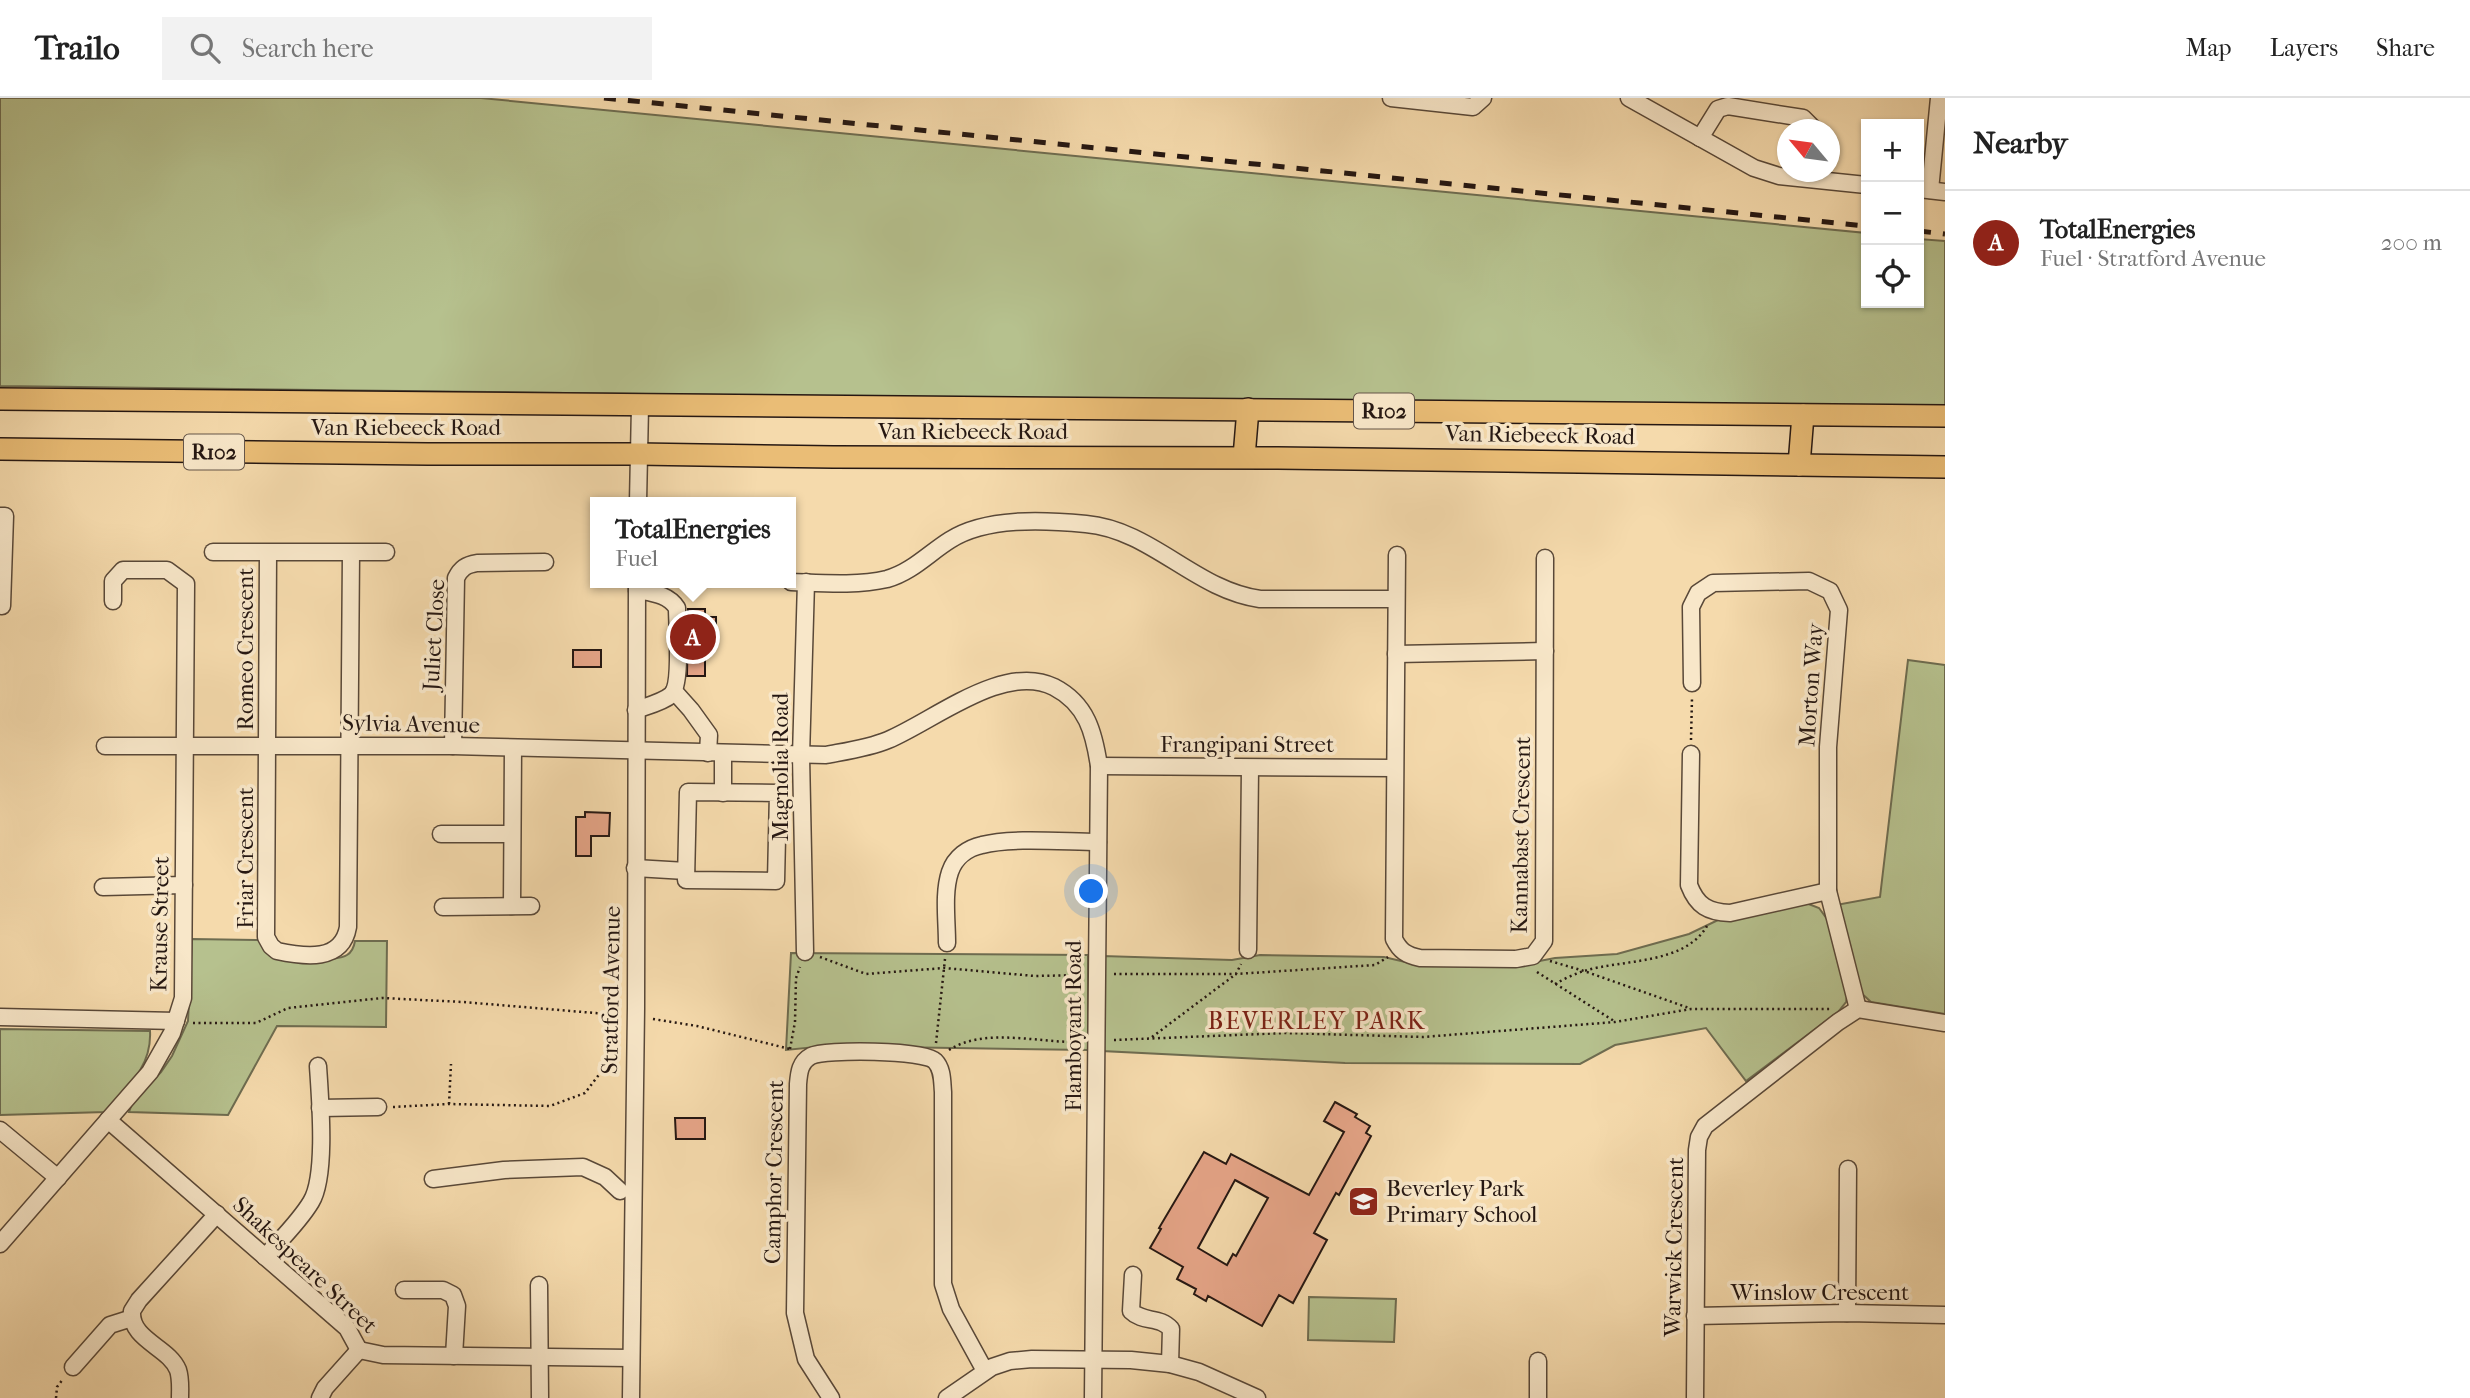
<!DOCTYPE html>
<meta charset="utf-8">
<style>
:root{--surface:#fff;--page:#f2f2f2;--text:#222;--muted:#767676;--line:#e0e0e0;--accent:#8f2418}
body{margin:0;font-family:"IM FELL French Canon",serif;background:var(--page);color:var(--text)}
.controls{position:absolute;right:21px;top:21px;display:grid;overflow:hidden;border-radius:0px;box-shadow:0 2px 5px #0004}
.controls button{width:63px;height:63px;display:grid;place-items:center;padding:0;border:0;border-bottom:2px solid var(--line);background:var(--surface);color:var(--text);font:35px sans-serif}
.compass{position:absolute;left:1777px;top:21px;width:63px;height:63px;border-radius:50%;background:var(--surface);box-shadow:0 2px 5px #0004;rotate:299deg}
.you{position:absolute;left:1092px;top:794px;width:24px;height:24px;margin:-18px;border:5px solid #fff;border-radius:50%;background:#1a73e8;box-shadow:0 0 0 10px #1a73e833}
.badge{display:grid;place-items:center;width:46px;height:46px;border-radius:50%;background:var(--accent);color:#fff;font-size:23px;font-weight:700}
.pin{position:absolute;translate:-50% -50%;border:4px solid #fff;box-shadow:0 2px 7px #0006}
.popup{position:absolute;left:590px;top:399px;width:206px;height:91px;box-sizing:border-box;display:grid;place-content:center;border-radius:0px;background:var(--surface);filter:drop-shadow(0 2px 5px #0005);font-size:23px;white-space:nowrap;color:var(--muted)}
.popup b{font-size:26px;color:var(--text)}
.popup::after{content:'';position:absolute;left:50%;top:100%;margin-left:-14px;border:14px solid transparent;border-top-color:var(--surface)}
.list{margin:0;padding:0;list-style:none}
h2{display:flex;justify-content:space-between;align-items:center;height:91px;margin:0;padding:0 28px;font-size:30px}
h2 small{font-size:23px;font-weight:400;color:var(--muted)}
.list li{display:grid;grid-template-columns:46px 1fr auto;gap:21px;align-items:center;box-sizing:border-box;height:105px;padding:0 28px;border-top:2px solid var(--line)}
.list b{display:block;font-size:26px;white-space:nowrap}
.list p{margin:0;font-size:23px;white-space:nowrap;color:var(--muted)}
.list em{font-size:23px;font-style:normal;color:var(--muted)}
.icon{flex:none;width:38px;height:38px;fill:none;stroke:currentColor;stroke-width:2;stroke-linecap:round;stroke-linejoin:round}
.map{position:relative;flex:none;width:1945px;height:1300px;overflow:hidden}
header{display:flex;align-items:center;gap:42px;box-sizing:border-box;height:98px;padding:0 35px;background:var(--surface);border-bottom:2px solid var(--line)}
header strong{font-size:33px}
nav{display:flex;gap:38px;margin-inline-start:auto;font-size:24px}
.search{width:490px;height:63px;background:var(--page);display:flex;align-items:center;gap:18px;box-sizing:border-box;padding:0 24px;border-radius:0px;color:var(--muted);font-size:26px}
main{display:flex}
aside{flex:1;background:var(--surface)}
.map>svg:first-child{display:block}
.green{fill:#b6c18e;stroke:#6e6c50;stroke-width:2}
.building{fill:#e6a588;stroke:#251712;stroke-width:2;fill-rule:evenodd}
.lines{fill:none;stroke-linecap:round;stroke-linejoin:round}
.minor-casing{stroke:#594838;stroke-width:19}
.major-casing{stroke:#251712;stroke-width:24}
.path{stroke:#251712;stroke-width:2.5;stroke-dasharray:2 3.5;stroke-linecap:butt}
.minor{stroke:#f8e7c9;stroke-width:16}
.major{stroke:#eabd76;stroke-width:21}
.rail{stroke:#251712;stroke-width:5;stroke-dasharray:12 12;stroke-linecap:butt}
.labels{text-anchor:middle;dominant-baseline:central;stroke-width:7;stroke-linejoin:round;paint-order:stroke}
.shield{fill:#f8e7c9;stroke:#645549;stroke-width:2}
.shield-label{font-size:21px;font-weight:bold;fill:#251712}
.street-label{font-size:23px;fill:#251712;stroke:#f8e7c9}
.poi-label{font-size:23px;fill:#251712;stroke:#f8e7c9;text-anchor:start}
.neighbourhood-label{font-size:24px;letter-spacing:2px;fill:#7a1f14;stroke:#f8e7c9}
</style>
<header>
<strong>Trailo</strong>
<div class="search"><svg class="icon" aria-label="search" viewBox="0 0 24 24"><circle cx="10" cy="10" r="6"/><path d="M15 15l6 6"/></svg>Search here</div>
<nav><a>Map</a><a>Layers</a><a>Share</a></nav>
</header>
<main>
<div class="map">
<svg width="1945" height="1300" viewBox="0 0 1945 1300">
<rect width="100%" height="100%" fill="#f5daac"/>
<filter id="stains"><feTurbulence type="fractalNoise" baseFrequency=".00286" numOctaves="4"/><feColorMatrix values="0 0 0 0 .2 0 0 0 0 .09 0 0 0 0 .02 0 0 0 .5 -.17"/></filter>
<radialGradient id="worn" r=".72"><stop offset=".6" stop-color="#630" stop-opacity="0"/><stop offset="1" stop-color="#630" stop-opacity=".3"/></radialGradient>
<g class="green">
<polygon points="0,0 481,0 1866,135 1866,205 1919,205 1919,141 1945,143 1945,312 0,288"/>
<polygon points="1908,562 1945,567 1945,916 1871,904 1858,892 1836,807 1880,799"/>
<polygon points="1806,805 1819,810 1827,821 1847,899 1846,904 1838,914 1746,983 1706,930 1615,947 1580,966 1345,965 1102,953 1103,858 1232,862 1260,857 1384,859 1418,867 1519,867 1555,860 1617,856 1689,836 1718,822"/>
<path d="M 192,841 L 260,842 L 269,857 C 280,863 336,864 347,857 C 352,854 354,849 355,843 L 387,843 L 386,929 L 277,928 L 228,1017 L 129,1014 L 133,1003 L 161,974 L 172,958 L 188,923 Z"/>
<polygon points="791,855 1088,857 1088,952 826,948 786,952"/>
<path d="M 0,931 L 150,933 C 152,968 128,989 106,1014 L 0,1017 Z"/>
<polygon points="1309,1199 1396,1201 1394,1244 1308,1242"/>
</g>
<g class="building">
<polygon points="688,511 705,511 705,519 716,519 716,545 705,544 705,578 687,578"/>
<rect x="573" y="552" width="28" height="17"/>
<polygon points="585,714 610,715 609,738 591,738 591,758 576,758 576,719 585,719"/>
<path d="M 1335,1004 L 1357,1016 L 1355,1019 L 1370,1028 L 1366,1035 L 1371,1038 L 1339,1097 L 1336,1095 L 1314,1135 L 1327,1142 L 1293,1205 L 1279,1197 L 1262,1228 L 1208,1198 L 1206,1203 L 1194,1196 L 1196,1191 L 1177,1181 L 1183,1169 L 1150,1150 L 1161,1131 L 1159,1130 L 1204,1054 L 1226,1066 L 1231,1056 L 1309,1097 L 1344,1034 L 1324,1023 ZM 1235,1082 L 1268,1100 L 1236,1158 L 1233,1156 L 1227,1167 L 1198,1150 Z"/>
<polygon points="675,1020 705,1020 705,1041 676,1041"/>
</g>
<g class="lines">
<defs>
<g id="minor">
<polyline points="1391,0 1473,9 1483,0"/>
<polyline points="1629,0 1754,70 1779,78 1866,87"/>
<polyline points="1700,40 1718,11 1728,8 1803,20 1815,32"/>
<polyline points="1919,91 1945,94"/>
<polyline points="1930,92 1939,0"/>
<polyline points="638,404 640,308"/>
<polyline points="0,418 5,418 2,508"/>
<polyline points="213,454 386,454"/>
<path d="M 268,455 L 266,839 L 271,848 L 277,853 C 305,859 342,864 348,829 L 351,455"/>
<path d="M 1397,457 L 1394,841 C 1400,853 1406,857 1420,860 L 1516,861 L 1533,858 L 1544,843 L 1545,460"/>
<path d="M 791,484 C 821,485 857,488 887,481 C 912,474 929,455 950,442 C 986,419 1044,422 1086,426 C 1152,432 1195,492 1260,501 L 1396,501"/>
<polyline points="1396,556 1545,553"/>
<polyline points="1692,585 1691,509 1698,495 1713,485 1809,483 1830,493 1839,512 1828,649 1828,793 1858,911"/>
<polyline points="674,593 691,612 709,637 708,655"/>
<path d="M 636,612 C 647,608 663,604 671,597 C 682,587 677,526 677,510 C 668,496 652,495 637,492"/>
<path d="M 105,648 L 453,648 L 826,657 C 847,653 869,650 888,642 C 935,622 1004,564 1054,589 C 1087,606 1094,635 1099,668 L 1093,1300"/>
<path d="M 453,648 L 456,480 C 461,470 466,467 477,465 L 545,464"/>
<path d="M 1691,656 L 1689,787 C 1697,808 1708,814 1730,815 L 1828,793"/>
<polyline points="1099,668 1394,670"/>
<polygon points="688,694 778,695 776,783 686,782"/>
<polyline points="723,695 723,656"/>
<polyline points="441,736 511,736"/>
<polyline points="635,770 686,773"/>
<polyline points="103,789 184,787"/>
<polyline points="512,808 513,650"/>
<polyline points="443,809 531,808"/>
<path d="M 947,845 C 947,822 943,795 950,774 C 955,759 968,750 982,747 C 1012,739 1066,744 1098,744"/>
<polyline points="1248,852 1250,670"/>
<polyline points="805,854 801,658 806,484"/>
<polyline points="0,919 176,923"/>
<polyline points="320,1010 378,1009"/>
<polyline points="108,1022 347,1230 359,1252"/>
<polyline points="0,1032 58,1080"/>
<polyline points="433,1081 504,1072 583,1069 605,1079 620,1093"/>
<polyline points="0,1146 150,974 172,935 183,900 186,486 167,472 123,472 113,483 113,503"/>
<path d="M 265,1159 C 281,1141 299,1124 311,1104 C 327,1078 320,1000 318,968"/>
<path d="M 1133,1177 L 1131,1213 C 1143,1225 1160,1218 1171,1231 L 1170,1266"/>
<polyline points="539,1187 540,1300"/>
<polyline points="404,1192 443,1192 453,1197 457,1208 454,1258"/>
<polyline points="1847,1215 1848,1071"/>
<polyline points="1695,1218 1847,1215 1945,1217"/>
<polyline points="359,1252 383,1257 631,1260"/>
<polyline points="73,1269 110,1227 132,1220"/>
<path d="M 180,1300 C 180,1291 181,1281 178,1272 C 169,1249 130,1242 132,1213 L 139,1202 L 217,1116"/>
<polyline points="320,1300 325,1290 359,1252"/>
<polyline points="631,1300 636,910 637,485"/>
<path d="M 831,1300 L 806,1261 L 795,1215 L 798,986 C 799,974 800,964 811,958 C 825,951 925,952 935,963 C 943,971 942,984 943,994 L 943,1186 L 951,1211 L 985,1273"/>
<polyline points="947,1300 992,1269 1010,1263 1032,1261 1131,1262 1170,1266 1199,1274 1257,1300"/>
<polyline points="1538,1300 1538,1263"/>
<polyline points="1695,1300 1697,1052 1699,1039 1705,1028 1838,924 1858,911 1945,925"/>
</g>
<g id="major">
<polyline points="0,301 1945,318"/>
<polyline points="0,351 428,356 638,356 833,359 1278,360 1945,369"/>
<polyline points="1244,359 1248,311"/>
<polyline points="1799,367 1803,317"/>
</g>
</defs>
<use href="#minor" class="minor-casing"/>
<use href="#major" class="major-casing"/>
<g class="path">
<polyline points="1691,642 1692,600"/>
<polyline points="820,859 866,876 944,870 1035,878 1083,877"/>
<polyline points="1550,863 1584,873 1689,910"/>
<polyline points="1537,874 1614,923"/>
<polyline points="1114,876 1236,876 1375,867 1388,859"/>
<path d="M 1555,886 C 1564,881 1574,876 1584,873 C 1623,861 1684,867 1707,828"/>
<polyline points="653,921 697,928 790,951"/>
<polyline points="193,925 256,925 288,910 382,900 463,904 619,917"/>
<polyline points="1152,939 1236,876 1241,866"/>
<polyline points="1114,942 1285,935 1423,939 1615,924 1691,911 1830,911"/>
<polyline points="936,945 945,861"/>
<polyline points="790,951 795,924 796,880 800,869"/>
<path d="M 949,952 C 984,929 1039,945 1079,944"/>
<polyline points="449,1006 451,966"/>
<polyline points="393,1009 449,1006 550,1008 585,995 620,949"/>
<polyline points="56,1300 57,1289 63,1281"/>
</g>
<use href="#minor" class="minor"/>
<use href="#major" class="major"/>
<g class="rail">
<polyline points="604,0 1866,128"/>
<polyline points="1919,133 1945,136"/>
</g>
</g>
<defs>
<symbol id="school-square" viewBox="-11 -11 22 22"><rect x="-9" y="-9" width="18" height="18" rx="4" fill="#8f2418" stroke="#f8e7c9"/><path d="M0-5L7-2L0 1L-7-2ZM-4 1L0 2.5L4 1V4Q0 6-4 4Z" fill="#fff"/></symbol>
</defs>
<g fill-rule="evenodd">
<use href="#school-square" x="1346" y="1086" width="35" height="35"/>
</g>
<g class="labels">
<g class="shield">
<rect x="1354" y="295.5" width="60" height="35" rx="5"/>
<rect x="184" y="336.5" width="60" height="35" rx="5"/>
</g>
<g class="shield-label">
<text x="1384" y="313">R102</text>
<text x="214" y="354">R102</text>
</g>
<g class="street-label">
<text x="406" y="329">Van Riebeeck Road</text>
<text x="973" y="333">Van Riebeeck Road</text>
<text transform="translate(1540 337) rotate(1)">Van Riebeeck Road</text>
<text transform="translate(434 537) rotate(-87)">Juliet Close</text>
<text transform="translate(245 551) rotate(-90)">Romeo Crescent</text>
<text transform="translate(1811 587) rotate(-86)">Morton Way</text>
<text transform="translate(411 626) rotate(1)">Sylvia Avenue</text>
<text x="1247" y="646">Frangipani Street</text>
<text transform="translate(780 669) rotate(-90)">Magnolia Road</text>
<text transform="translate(1521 737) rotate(-89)">Kannabast Crescent</text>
<text transform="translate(245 760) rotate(-90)">Friar Crescent</text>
<text transform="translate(160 826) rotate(-89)">Krause Street</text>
<text transform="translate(611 892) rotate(-89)">Stratford Avenue</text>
<text transform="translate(1073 928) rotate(-90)">Flamboyant Road</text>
<text transform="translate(774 1074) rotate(-89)">Camphor Crescent</text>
<text transform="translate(1674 1149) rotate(-89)">Warwick Crescent</text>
<text transform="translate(305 1167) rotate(43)">Shakespeare Street</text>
<text x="1820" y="1194">Winslow Crescent</text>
</g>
<g class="poi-label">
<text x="1386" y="1090">Beverley Park<tspan x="1386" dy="26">Primary School</tspan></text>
</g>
<g class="neighbourhood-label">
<text x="1317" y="923">BEVERLEY PARK</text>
</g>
</g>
<rect width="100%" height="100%" filter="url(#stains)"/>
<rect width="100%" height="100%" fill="url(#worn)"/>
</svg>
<div class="controls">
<button>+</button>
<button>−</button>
<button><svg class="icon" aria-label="locate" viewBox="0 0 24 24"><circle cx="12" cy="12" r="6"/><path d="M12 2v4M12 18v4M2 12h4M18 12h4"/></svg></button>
</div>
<svg class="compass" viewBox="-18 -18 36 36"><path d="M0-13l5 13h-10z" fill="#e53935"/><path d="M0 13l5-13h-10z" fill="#767676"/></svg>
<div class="you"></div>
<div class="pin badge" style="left:693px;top:539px">A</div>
<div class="popup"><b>TotalEnergies</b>Fuel</div>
</div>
<aside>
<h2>Nearby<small></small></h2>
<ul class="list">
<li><span class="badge">A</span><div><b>TotalEnergies</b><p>Fuel · Stratford Avenue</p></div><em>200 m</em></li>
</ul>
</aside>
</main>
